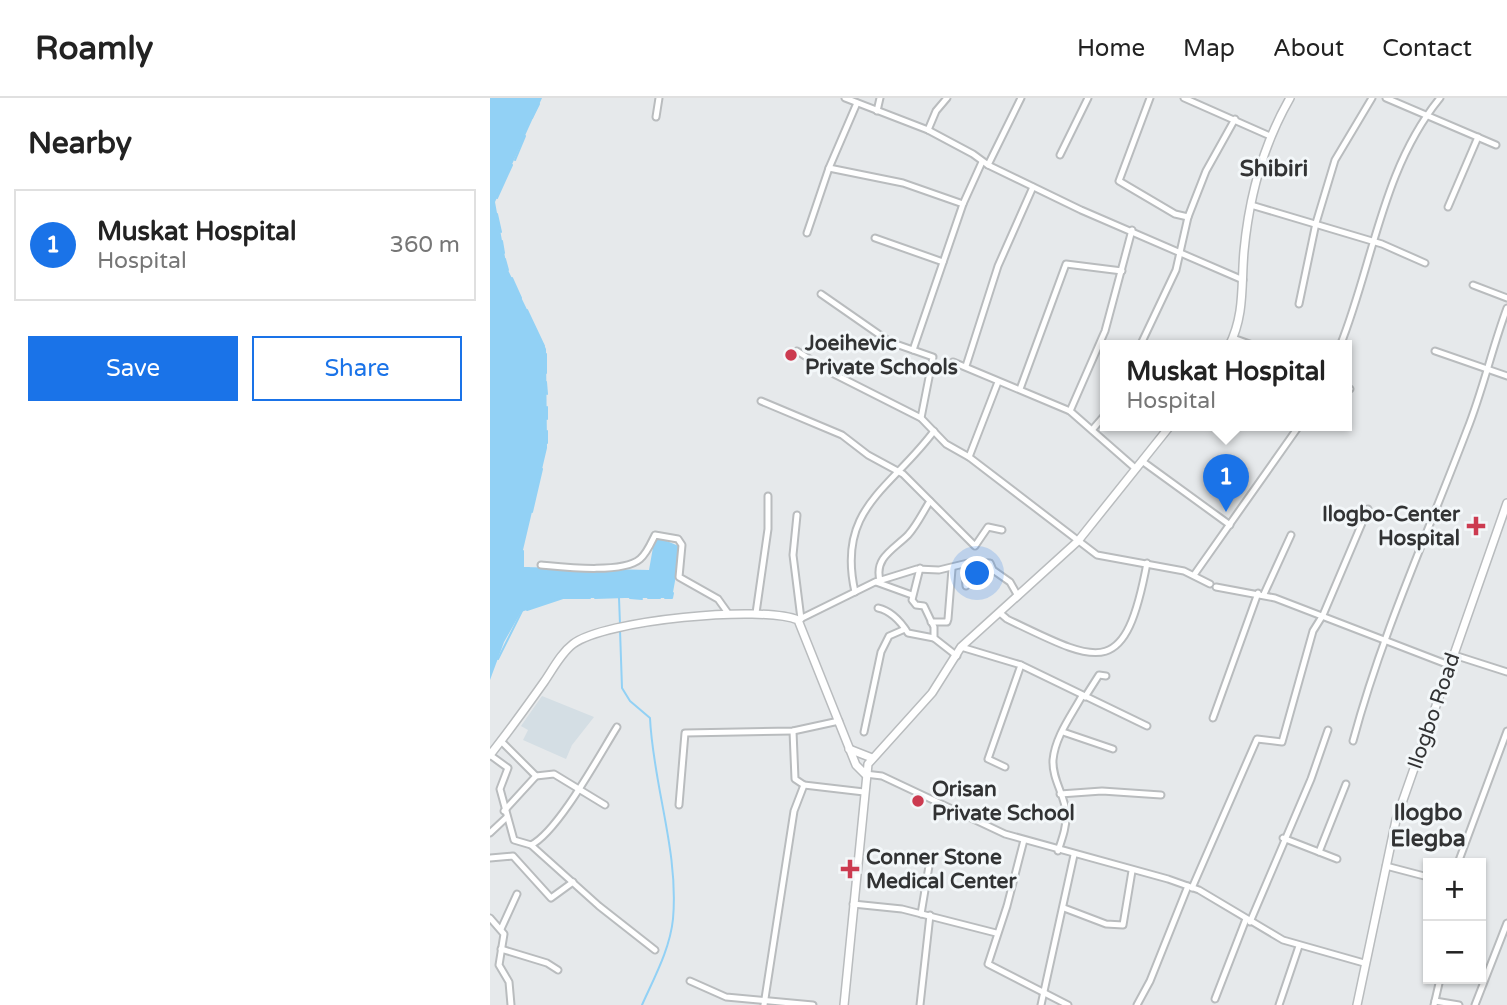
<!DOCTYPE html>
<meta charset="utf-8">
<style>
:root{--surface:#fff;--page:#f2f2f2;--text:#222;--muted:#767676;--line:#e0e0e0;--accent:#1a73e8}
body{margin:0;font-family:"Varela Round",sans-serif;background:var(--page);color:var(--text)}
.controls{position:absolute;right:21px;bottom:21px;display:grid;overflow:hidden;border-radius:0px;box-shadow:0 2px 5px #0004}
.controls button{width:63px;height:63px;display:grid;place-items:center;padding:0;border:0;border-bottom:2px solid var(--line);background:var(--surface);color:var(--text);font:35px sans-serif}
.you{position:absolute;left:488px;top:476px;width:24px;height:24px;margin:-18px;border:5px solid #fff;border-radius:50%;background:#1a73e8;box-shadow:0 0 0 10px #1a73e833}
.badge{display:grid;place-items:center;width:46px;height:46px;border-radius:50%;background:var(--accent);color:#fff;font-size:23px;font-weight:700}
.pin{position:absolute;translate:-50% -58px;filter:drop-shadow(0 2px 4px #0008)}
.pin::after{content:'';position:absolute;top:37px;width:24px;height:21px;background:inherit;clip-path:polygon(0 0,100% 0,50% 100%)}
.popup{position:absolute;left:610px;top:242px;width:252px;height:91px;box-sizing:border-box;display:grid;place-content:center;border-radius:0px;background:var(--surface);filter:drop-shadow(0 2px 5px #0005);font-size:23px;white-space:nowrap;color:var(--muted)}
.popup b{font-size:26px;color:var(--text)}
.popup::after{content:'';position:absolute;left:50%;top:100%;margin-left:-14px;border:14px solid transparent;border-top-color:var(--surface)}
.list{margin:0;padding:0;list-style:none}
h2{display:flex;justify-content:space-between;align-items:center;height:91px;margin:0;padding:0 28px;font-size:30px}
h2 small{font-size:23px;font-weight:400;color:var(--muted)}
.list li{display:grid;grid-template-columns:46px 1fr auto;gap:21px;align-items:center;box-sizing:border-box;height:112px;margin:0 14px 14px;padding:0 14px;border:2px solid var(--line);border-radius:0px}
.list b{display:block;font-size:26px;white-space:nowrap}
.list p{margin:0;font-size:23px;white-space:nowrap;color:var(--muted)}
.list em{font-size:23px;font-style:normal;color:var(--muted)}
.actions{display:flex;gap:14px;padding:21px 28px}
.actions a{flex:1;padding:16px 0;border:2px solid var(--accent);border-radius:0px;text-align:center;font-size:24px;color:var(--accent)}
.actions .main{background:var(--accent);color:#fff}
.map{position:relative;flex:none;width:1017px;height:907px;overflow:hidden}
header{display:flex;align-items:center;gap:42px;box-sizing:border-box;height:98px;padding:0 35px;background:var(--surface);border-bottom:2px solid var(--line)}
header strong{font-size:33px}
nav{display:flex;gap:38px;margin-inline-start:auto;font-size:24px}
main{display:flex}
aside{flex:1;background:var(--surface)}
.map>svg:first-child{display:block}
.built{fill:#d4dee4}
.water{fill:#92d1f5}
.lines{fill:none;stroke-linecap:round;stroke-linejoin:round}
.stream{stroke:#92d1f5;stroke-width:2}
.street-casing{stroke:#b9bcbe;stroke-width:9}
.secondary-casing{stroke:#b9bcbe;stroke-width:10}
.street{stroke:#fff;stroke-width:5}
.secondary{stroke:#fff;stroke-width:7}
.poi-dot{fill:#cc3b50;stroke:#f3f7f9;stroke-width:2.5}
.labels{text-anchor:middle;dominant-baseline:central;stroke-width:6;stroke-linejoin:round;paint-order:stroke}
.poi-label{font-size:21px;font-weight:bold;fill:#323334;stroke:#f3f7f9;text-anchor:start}
.street-label{font-size:21px;fill:#323334;stroke:#f3f7f9}
.neighbourhood-label{font-size:23px;font-weight:bold;fill:#323334;stroke:#f3f7f9}
</style>
<header>
<strong>Roamly</strong>
<nav><a>Home</a><a>Map</a><a>About</a><a>Contact</a></nav>
</header>
<main>
<aside>
<h2>Nearby<small></small></h2>
<ul class="list">
<li><span class="badge">1</span><div><b>Muskat Hospital</b><p>Hospital</p></div><em>360 m</em></li>
</ul>
<div class="actions"><a class="main">Save</a><a>Share</a></div>
</aside>
<div class="map">
<svg width="1017" height="907" viewBox="0 0 1017 907">
<rect width="100%" height="100%" fill="#e6e9eb"/>
<polygon class="built" points="52,598 104,619 82,647 76,661 33,642 38,632 31,628"/>
<polygon class="water" points="0,0 52,0 5,104 17,170 56,251 57,350 33,452 33,469 159,472 165,438 191,449 182,500 73,500 31,514 14,544 0,582"/>
<g class="lines">
<g class="stream">
<polyline points="42,20 49,6"/>
<polyline points="25,62 35,38"/>
<polyline points="7,100 22,67"/>
<polyline points="7,116 11,134"/>
<polyline points="12,143 14,155"/>
<polyline points="15,161 18,172"/>
<polyline points="22,180 31,200"/>
<polyline points="37,212 54,248"/>
<polyline points="56,256 56,275"/>
<polyline points="56,284 57,296"/>
<polyline points="57,309 57,321"/>
<polyline points="57,333 57,345"/>
<polyline points="42,414 52,371"/>
<polyline points="33,453 33,470 39,470"/>
<polyline points="105,500 135,499"/>
<polyline points="129,500 130,526"/>
<polyline points="140,500 152,501"/>
<polyline points="158,500 170,500"/>
<polyline points="175,500 182,500 183,495"/>
<polyline points="37,512 73,500 100,500"/>
<path d="M 130,532 L 132,590 L 140,603 L 160,620 C 163,687 189,753 183,821 C 180,851 164,880 152,907"/>
<polyline points="8,561 32,513"/>
</g>
<defs>
<g id="street">
<polyline points="355,0 438,32 483,56 498,67 591,112 753,182"/>
<polyline points="660,0 629,83 685,116 698,119 716,73 745,21"/>
<polyline points="694,0 780,38"/>
<polyline points="896,0 1006,47"/>
<polyline points="387,13 390,0"/>
<polyline points="166,19 169,0"/>
<polyline points="438,32 446,13 457,0"/>
<polyline points="570,57 598,0"/>
<polyline points="498,67 531,0"/>
<polyline points="339,70 413,85 473,106"/>
<polyline points="761,107 892,146 935,165"/>
<polyline points="958,109 988,39"/>
<polyline points="317,135 339,70 367,5"/>
<polyline points="385,140 453,164"/>
<polyline points="983,187 1017,200"/>
<polyline points="331,196 400,244 443,259 431,320"/>
<polyline points="809,206 826,125 845,62 882,0"/>
<polyline points="743,240 765,248"/>
<polyline points="650,248 686,172 698,119"/>
<path d="M 850,248 C 883,166 892,71 950,0"/>
<polyline points="423,252 473,106 492,64"/>
<polyline points="307,253 340,274 431,320 456,346 479,359 607,457 694,473 720,486"/>
<polyline points="945,253 1017,278"/>
<polyline points="463,264 580,313 645,370"/>
<polyline points="476,268 508,168 543,89"/>
<polyline points="857,290 860,291"/>
<polyline points="530,291 576,166 632,173"/>
<polyline points="271,303 352,337 378,357 413,376 485,448 498,429 512,432"/>
<polyline points="580,313 615,233 642,132"/>
<polyline points="602,332 615,317"/>
<polyline points="479,359 508,284"/>
<polyline points="652,363 740,427"/>
<polyline points="307,417 303,457 311,521"/>
<path d="M 51,467 C 73,469 132,476 150,461 C 157,455 161,445 165,437 L 188,441 L 192,447 L 189,479 L 228,501 L 238,515"/>
<polyline points="474,468 476,488"/>
<polyline points="430,470 422,502 426,507 434,508 444,529 444,540 467,558"/>
<polyline points="704,477 809,328"/>
<path d="M 390,482 C 384,460 404,451 418,437 C 427,427 433,414 440,403"/>
<polyline points="386,484 422,497"/>
<polyline points="726,489 785,500 959,567"/>
<path d="M 365,494 C 346,410 401,391 444,333"/>
<polyline points="774,496 801,437"/>
<path d="M 388,510 C 402,513 411,524 418,535 L 444,540"/>
<polyline points="266,515 278,431 278,398"/>
<path d="M 510,515 L 517,521 C 610,566 635,582 657,465"/>
<polyline points="308,522 385,484 427,471 449,472 482,464 500,465 503,472 520,484 528,498"/>
<polyline points="441,524 457,524 458,521 462,471"/>
<polyline points="471,549 531,567 657,628"/>
<polyline points="964,557 1017,574"/>
<polyline points="595,599 609,577 616,578"/>
<polyline points="723,620 768,495"/>
<path d="M 127,629 C 110,656 68,734 41,747 L 109,808 L 165,852"/>
<polyline points="303,633 305,681 314,687"/>
<polyline points="374,634 391,554 399,538 415,531"/>
<polyline points="573,634 623,651"/>
<polyline points="11,643 46,678 64,676 115,707"/>
<path d="M 863,643 C 892,535 938,435 977,332 C 993,292 1002,250 1017,210"/>
<polyline points="0,657 18,670 10,691 24,742 41,747"/>
<polyline points="515,669 498,661 531,567"/>
<polyline points="375,676 392,678 515,736 678,781 709,792 793,842 874,865"/>
<polyline points="570,696 612,693 671,697"/>
<polyline points="189,707 195,635 303,633 349,623"/>
<polyline points="14,713 46,678"/>
<polyline points="0,735 17,719"/>
<polyline points="793,740 847,761"/>
<polyline points="534,742 517,808 498,866 578,907"/>
<path d="M 568,753 C 572,741 577,728 576,715 C 575,697 562,682 563,662 C 565,639 581,618 592,598"/>
<polyline points="829,754 856,686"/>
<polyline points="0,760 23,758 61,800 83,784"/>
<polyline points="968,765 1017,633"/>
<polyline points="896,768 938,779"/>
<polyline points="702,790 767,641 792,644 823,533 833,517 878,411"/>
<polyline points="363,806 412,811 506,835"/>
<polyline points="574,810 616,826 633,827 642,773"/>
<polyline points="431,816 440,762"/>
<polyline points="0,820 14,836 9,867 19,884 21,907"/>
<polyline points="760,824 821,681 838,632"/>
<polyline points="11,831 27,796"/>
<polyline points="11,851 57,865 68,872"/>
<polyline points="200,883 236,899 323,907"/>
<polyline points="725,901 756,821"/>
<polyline points="945,903 969,907"/>
<polyline points="274,907 304,713 314,687 374,694"/>
<polyline points="430,907 440,817"/>
<polyline points="551,907 584,757"/>
<polyline points="647,907 660,883 698,788"/>
<polyline points="789,907 809,848"/>
<polyline points="944,907 950,881"/>
<polyline points="985,907 1017,825"/>
</g>
<g id="secondary">
<path d="M 739,248 C 755,217 751,186 754,153 C 759,100 773,47 800,0"/>
<polyline points="359,651 382,660"/>
<path d="M 0,657 C 19,633 37,608 54,584 C 63,571 71,555 83,546 C 114,522 272,507 308,522 L 366,667 L 375,676"/>
<polyline points="354,907 378,666 442,595 471,549 588,443 680,328"/>
<polyline points="867,907 906,722 1017,405"/>
</g>
</defs>
<use href="#street" class="street-casing"/>
<use href="#secondary" class="secondary-casing"/>
<use href="#street" class="street"/>
<use href="#secondary" class="secondary"/>
</g>
<g class="poi-dot">
<circle cx="301" cy="257" r="7"/>
<path d="M982.5 417.5h7v7h7v7h-7v7h-7v-7h-7v-7h7z"/>
<circle cx="428" cy="703" r="7"/>
<path d="M356.5 760.5h7v7h7v7h-7v7h-7v-7h-7v-7h7z"/>
</g>
<g class="labels">
<g class="poi-label">
<text x="315" y="245">Joeihevic<tspan x="315" dy="24">Private Schools</tspan></text>
<text x="970" y="416" text-anchor="end">Ilogbo-Center<tspan x="970" dy="24">Hospital</tspan></text>
<text x="442" y="691">Orisan<tspan x="442" dy="24">Private School</tspan></text>
<text x="376" y="759">Conner Stone<tspan x="376" dy="24">Medical Center</tspan></text>
</g>
<g class="street-label">
<text transform="translate(944 613) rotate(-71)">Ilogbo Road</text>
</g>
<g class="neighbourhood-label">
<text x="784" y="71">Shibiri</text>
<text x="938" y="715">Ilogbo<tspan x="938" dy="26">Elegba</tspan></text>
</g>
</g>
</svg>
<div class="controls">
<button>+</button>
<button>−</button>
</div>
<div class="you"></div>
<div class="pin badge" style="left:736px;top:414px">1</div>
<div class="popup"><b>Muskat Hospital</b>Hospital</div>
</div>
</main>
